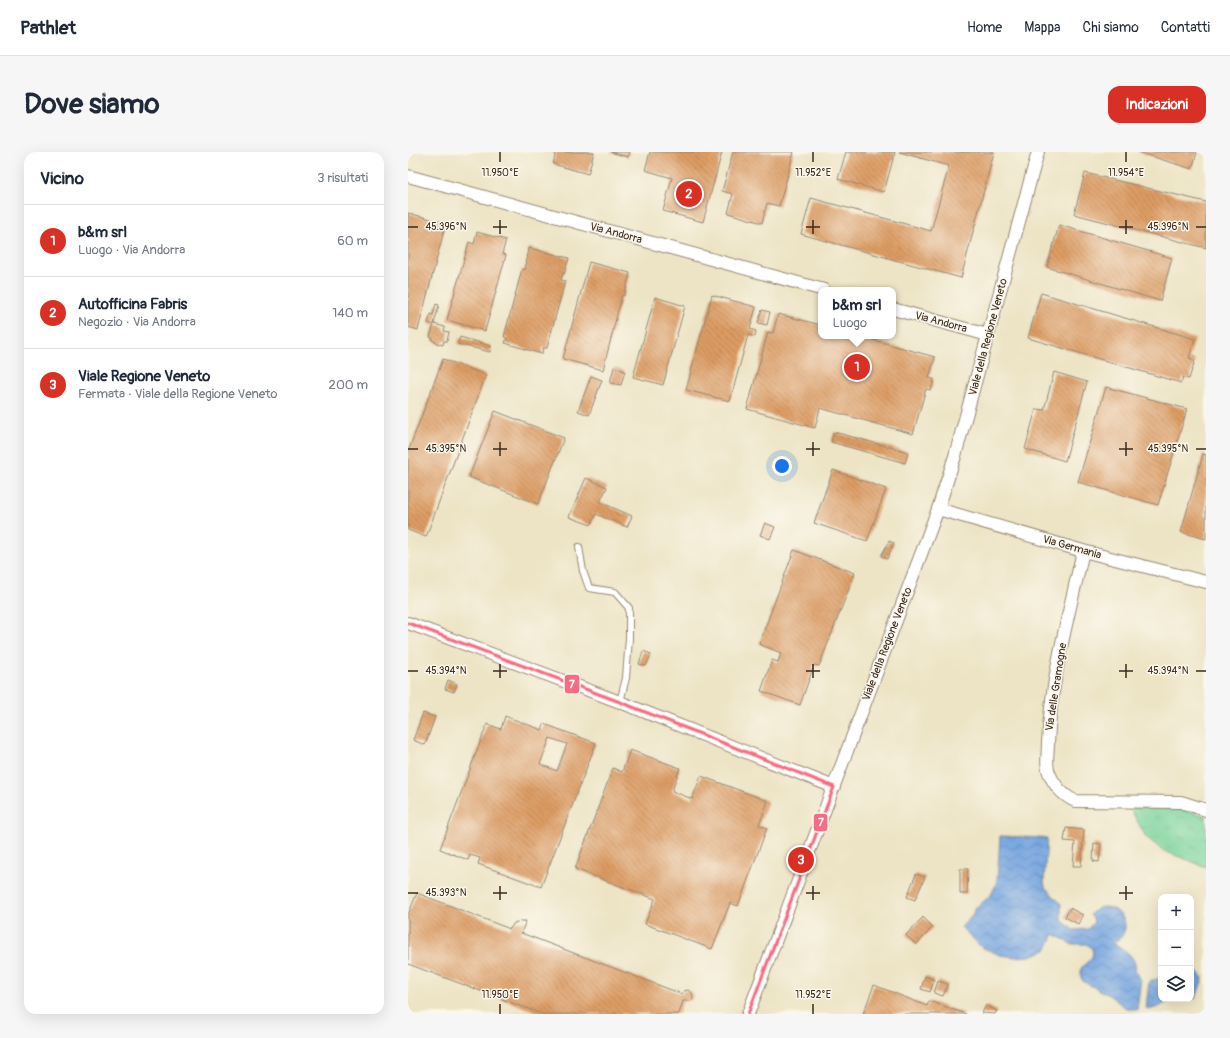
<!DOCTYPE html>
<html lang="it">
<meta charset="utf-8">
<style>
:root{--surface:#fff;--page:#f6f6f7;--text:#1f2937;--muted:#747a83;--line:#e0e1e3;--accent:#d93025}
body{margin:0;font-family:Pangolin,sans-serif;background:var(--page);color:var(--text)}
.controls{position:absolute;right:12px;bottom:12px;display:grid;overflow:hidden;border-radius:8px;box-shadow:0 4px 16px #0002}
.controls button{width:36px;height:36px;display:grid;place-items:center;padding:0;border:0;border-bottom:1px solid var(--line);background:var(--surface);color:var(--text);font:20px sans-serif}
.you{position:absolute;left:374px;top:314px;width:14px;height:14px;margin:-10px;border:3px solid #fff;border-radius:50%;background:#1a73e8;box-shadow:0 0 0 6px #1a73e833}
.badge{display:grid;place-items:center;width:26px;height:26px;border-radius:50%;background:var(--accent);color:#fff;font-size:13px;font-weight:700}
.pin{position:absolute;translate:-50% -50%;border:2px solid #fff;box-shadow:0 1px 4px #0006}
.popup{position:absolute;left:410px;top:135px;width:78px;height:52px;box-sizing:border-box;display:grid;place-content:center;border-radius:8px;background:var(--surface);filter:drop-shadow(0 1px 3px #0005);font-size:13px;white-space:nowrap;color:var(--muted)}
.popup b{font-size:15px;color:var(--text)}
.popup::after{content:'';position:absolute;left:50%;top:100%;margin-left:-8px;border:8px solid transparent;border-top-color:var(--surface)}
.list{margin:0;padding:0;list-style:none}
h2{display:flex;justify-content:space-between;align-items:center;height:52px;margin:0;padding:0 16px;font-size:17px}
h2 small{font-size:13px;font-weight:400;color:var(--muted)}
.list li{display:grid;grid-template-columns:26px 1fr auto;gap:12px;align-items:center;box-sizing:border-box;height:72px;padding:0 16px;border-top:1px solid var(--line)}
.list b{display:block;font-size:15px;white-space:nowrap}
.list p{margin:0;font-size:13px;white-space:nowrap;color:var(--muted)}
.list em{font-size:13px;font-style:normal;color:var(--muted)}
.icon{flex:none;width:22px;height:22px;fill:none;stroke:currentColor;stroke-width:2;stroke-linecap:round;stroke-linejoin:round}
.map{position:relative;flex:none;width:798px;height:862px;overflow:hidden;border-radius:12px}
header{display:flex;align-items:center;gap:24px;box-sizing:border-box;height:56px;padding:0 20px;background:var(--surface);border-bottom:1px solid var(--line)}
header strong{font-size:19px}
nav{display:flex;gap:22px;margin-inline-start:auto;font-size:14px}
.intro{display:flex;align-items:center;justify-content:space-between;box-sizing:border-box;height:96px;padding:0 24px}
h1{margin:0;font-size:28px}
.button{padding:10px 18px;border-radius:12px;background:var(--accent);color:#fff;font-size:14px;font-weight:700}
main{display:flex;gap:24px;padding:0 24px}
aside{flex:1;background:var(--surface);border-radius:12px;box-shadow:0 4px 16px #0002}
.map>svg:first-child{display:block}
.grass{fill:url(#grass-tufts);stroke:#5a7f5c}
.water{fill:url(#water-waves);stroke:#58687f}
.building{fill:url(#building-back-hatch);fill-rule:evenodd}
.lines{fill:none;stroke-linecap:round;stroke-linejoin:round}
.service-casing{stroke:#948772;stroke-width:8}
.minor-casing{stroke:#948772;stroke-width:14}
.service{stroke:#fff;stroke-width:6}
.minor{stroke:#fff;stroke-width:12}
.bus-1-casing{stroke:#fbf7ec;stroke-width:6}
.bus-1{stroke:#f66c85;stroke-width:3}
.ticks{fill:none;stroke:#3b2a1e;stroke-width:1.5}
.labels{text-anchor:middle;dominant-baseline:central;stroke-width:3;stroke-linejoin:round;paint-order:stroke}
.street-label{font-size:11px;fill:#3b2a1e;stroke:#fbf7ec}
.ticks-label{font-size:10px;text-anchor:middle;fill:#3b2a1e;stroke:#fbf7ec;stroke-width:3;stroke-linejoin:round;paint-order:stroke}
.line-badge{stroke:#fbf7ec;stroke-width:1.5}
.badge-label{font-size:11px;text-anchor:middle;font-weight:bold;fill:#fff}
</style>
<header>
<strong>Pathlet</strong>
<nav><a>Home</a><a>Mappa</a><a>Chi siamo</a><a>Contatti</a></nav>
</header>
<div class="intro"><h1>Dove siamo</h1><a class="button">Indicazioni</a></div>
<main>
<aside>
<h2>Vicino<small>3 risultati</small></h2>
<ul class="list">
<li><span class="badge">1</span><div><b>b&amp;m srl</b><p>Luogo · Via Andorra</p></div><em>60 m</em></li>
<li><span class="badge">2</span><div><b>Autofficina Fabris</b><p>Negozio · Via Andorra</p></div><em>140 m</em></li>
<li><span class="badge">3</span><div><b>Viale Regione Veneto</b><p>Fermata · Viale della Regione Veneto</p></div><em>200 m</em></li>
</ul>
</aside>
<div class="map">
<svg width="798" height="862" viewBox="0 0 798 862">
<defs>
<pattern id="grass-tufts" width="24" height="20" patternUnits="userSpaceOnUse"><rect width="24" height="20" fill="#7ad49b"/><path d="M3 7l-1-3M5 7V3M7 7l1-3M15 17l-1-3M17 17v-4M19 17l1-3" fill="none" stroke="#6ab685"/></pattern>
<pattern id="water-waves" width="16" height="10" patternUnits="userSpaceOnUse"><rect width="16" height="10" fill="#76a5e0"/><path d="M0 5q4-4 8 0t8 0" fill="none" stroke="#6287b5"/></pattern>
<pattern id="building-back-hatch" width="6" height="6" patternUnits="userSpaceOnUse"><rect width="6" height="6" fill="#dd9c64"/><path d="M-1 5l2 2M0 0l6 6M5-1l2 2" fill="none" stroke="#b47f52"/></pattern>
</defs>
<rect width="100%" height="100%" fill="#fbf7ec"/>
<filter id="ink" filterUnits="userSpaceOnUse"><feTurbulence type="fractalNoise" baseFrequency=".025" numOctaves="2"/><feDisplacementMap in="SourceGraphic" scale="8" xChannelSelector="R" yChannelSelector="G"/><feConvolveMatrix kernelMatrix="1 2 1 2 8 2 1 2 1" color-interpolation-filters="sRGB"/></filter>
<filter id="wash" filterUnits="userSpaceOnUse"><feTurbulence type="fractalNoise" baseFrequency=".012" numOctaves="4" result="noise"/><feDisplacementMap in="SourceGraphic" scale="16" xChannelSelector="R" yChannelSelector="G"/><feGaussianBlur stdDeviation="0.9" result="paint"/><feColorMatrix in="noise" values="0 0 0 0 0 0 0 0 0 0 0 0 0 0 0 0 0 1.4 0 .05"/><feComposite in="paint" operator="in"/></filter>
<g filter="url(#wash)">
<rect width="100%" height="100%" fill="#ede4c5"/>
<polygon class="grass" points="722,656 773,657 798,664 798,715 756,699 738,685"/>
<g class="water">
<path d="M 592,684 L 639,686 L 636,729 L 637,735 L 653,752 L 653,763 L 655,769 L 665,778 L 680,777 L 686,770 L 685,766 L 682,763 C 698,742 728,767 713,785 C 711,787 707,789 705,790 C 712,796 720,799 725,807 C 730,815 724,819 733,827 L 729,858 L 718,856 L 701,843 L 676,830 L 673,826 L 673,816 L 684,805 L 685,800 L 683,795 L 678,792 L 663,792 L 646,782 L 638,798 L 622,804 L 608,805 L 592,803 L 573,795 L 553,775 L 563,765 L 568,756 L 583,743 L 589,730 Z"/>
<polygon points="783,816 789,819 795,826 788,846 783,846"/>
<polygon points="753,826 753,847 766,847 750,855 741,858 738,856 741,829"/>
</g>
<g id="blocks">
<g class="building">
<polygon points="148,0 186,0 180,22 145,12"/>
<polygon points="202,0 222,0 220,5"/>
<polygon points="242,0 314,0 295,70 255,59 264,26 237,18"/>
<polygon points="325,0 386,0 371,54 359,51 354,71 320,61 325,42 314,39"/>
<polygon points="438,0 487,0 476,40 430,27"/>
<polygon points="491,0 586,0 553,126 393,82 403,46 523,79 541,14"/>
<polygon points="730,0 789,0 784,17"/>
<polygon points="677,21 798,50 798,96 666,62"/>
<polygon points="0,61 38,71 10,178 0,175 1,171 0,171"/>
<polygon points="651,73 764,106 752,149 639,115"/>
<polygon points="69,80 98,88 94,102 98,103 77,179 39,168 61,90 66,92"/>
<polygon points="121,96 161,106 156,122 155,121 153,128 157,129 139,196 135,196 134,202 97,191 99,186 96,185 114,117 117,118"/>
<polygon points="181,110 222,121 216,144 214,143 195,218 155,207"/>
<polygon points="633,141 787,187 781,206 787,208 781,227 775,225 773,231 620,186"/>
<polygon points="304,143 348,155 342,177 348,179 347,185 340,183 322,249 278,238"/>
<polygon points="247,145 277,154 255,233 225,225"/>
<polygon points="28,152 31,153 26,172 37,175 36,179 41,180 39,189 36,189 35,193 28,191 28,190 24,188 25,186 22,185 26,173 20,171 23,162 25,163"/>
<polygon points="354,158 362,160 359,173 350,171"/>
<polygon points="370,162 413,173 413,184 451,184 527,205 521,226 526,227 525,232 523,238 518,237 505,282 412,256 407,276 339,257 360,180 365,181"/>
<polygon points="52,185 83,194 82,200 50,192"/>
<polygon points="35,207 78,223 18,385 0,378 0,300"/>
<polygon points="206,215 217,219 213,233 202,231"/>
<polygon points="646,220 679,230 657,309 617,297 628,257 636,258"/>
<polygon points="183,224 194,228 181,263 170,259"/>
<polygon points="698,235 779,257 750,353 670,330"/>
<polygon points="87,259 156,286 130,352 61,325"/>
<polygon points="426,280 500,300 497,311 423,290"/>
<polygon points="795,302 798,303 798,387 773,380"/>
<polygon points="425,318 478,337 459,389 406,371"/>
<polygon points="178,326 199,335 192,350 224,364 219,375 188,362 183,373 161,365"/>
<polygon points="357,371 367,375 362,387 352,383"/>
<polygon points="481,389 486,391 479,407 473,404"/>
<polygon points="386,398 447,421 411,514 406,513 392,553 353,539 364,508 370,510 373,501 351,492"/>
<polygon points="235,499 243,502 238,514 231,512"/>
<polygon points="40,528 49,532 46,540 37,537"/>
<polygon points="15,561 27,565 17,593 5,588"/>
<path d="M 97,564 L 134,578 L 136,572 L 188,591 L 133,735 L 70,712 L 72,706 L 62,703 L 60,708 L 32,697 L 79,572 L 93,577 ZM 142,586 L 159,592 L 149,619 L 132,612 Z"/>
<polygon points="222,598 272,616 264,639 284,647 293,624 360,649 351,673 359,676 330,754 322,751 304,797 237,772 247,747 167,717 205,616 214,620"/>
<polygon points="658,676 676,678 673,714 665,714 667,690 656,689"/>
<polygon points="686,691 693,692 691,710 685,709"/>
<polygon points="552,717 560,717 559,742 552,742"/>
<polygon points="508,722 517,725 507,748 499,745"/>
<polygon points="9,741 102,777 106,771 112,769 118,769 113,781 274,842 276,839 280,838 284,841 285,846 282,849 275,849 271,862 134,862 0,812 0,763"/>
<polygon points="662,756 675,763 670,772 657,765"/>
<polygon points="515,765 525,775 508,793 498,783"/>
<polygon points="517,824 526,828 522,840 513,837"/>
<polygon points="530,829 540,832 535,844 526,841"/>
<polygon points="466,833 519,854 521,849 558,862 455,862"/>
<polygon points="578,853 589,859 587,862 574,861"/>
</g>
</g>
</g>
<g filter="url(#ink)">
<use href="#blocks" fill-opacity="0" stroke="#948772" stroke-width="1"/>
<g class="lines">
<defs>
<polyline id="service" points="171,395 175,419 181,436 207,440 221,456 221,486 218,526 212,550"/>
<g id="minor">
<polyline points="0,24 416,138"/>
<polyline points="485,157 580,183"/>
<polyline points="530,357 675,399 798,430"/>
<path d="M 675,399 C 661,462 643,525 640,591 C 640,599 638,610 640,618 C 645,632 654,643 667,649 L 773,650 L 798,658"/>
<polyline points="0,471 212,550 426,635"/>
<polyline points="340,862 530,357 547,304 630,0"/>
</g>
</defs>
<use href="#service" class="service-casing"/>
<use href="#minor" class="minor-casing"/>
<use href="#service" class="service"/>
<use href="#minor" class="minor"/>
<defs>
<polyline id="bus-1" points="0,471 212,550 426,635 340,862"/>
</defs>
<use href="#bus-1" class="bus-1-casing"/>
<use href="#bus-1" class="bus-1"/>
</g>
</g>
<path class="ticks" d="M 92,0 L 92,10M 405,0 L 405,10M 718,0 L 718,10M 92,68 L 92,82M 405,68 L 405,82M 718,68 L 718,82M 0,75 L 10,75M 85,75 L 99,75M 398,75 L 412,75M 711,75 L 725,75M 788,75 L 798,75M 92,290 L 92,304M 405,290 L 405,304M 718,290 L 718,304M 0,297 L 10,297M 85,297 L 99,297M 398,297 L 412,297M 711,297 L 725,297M 788,297 L 798,297M 92,512 L 92,526M 405,512 L 405,526M 718,512 L 718,526M 0,519 L 10,519M 85,519 L 99,519M 398,519 L 412,519M 711,519 L 725,519M 788,519 L 798,519M 92,734 L 92,748M 405,734 L 405,748M 718,734 L 718,748M 0,741 L 10,741M 85,741 L 99,741M 398,741 L 412,741M 711,741 L 725,741M 92,852 L 92,862M 405,852 L 405,862"/>
<g class="labels">
<g class="street-label">
<text transform="translate(208 81) rotate(15)">Via Andorra</text>
<text transform="translate(533 170) rotate(15)">Via Andorra</text>
<text transform="translate(580 185) rotate(-75)">Viale della Regione Veneto</text>
<text transform="translate(664 395) rotate(16)">Via Germania</text>
<text transform="translate(479 492) rotate(-69)">Viale della Regione Veneto</text>
<text transform="translate(648 535) rotate(-81)">Via delle Gramogne</text>
</g>
</g>
<g class="ticks-label">
<text x="92" y="24">11.950°E</text>
<text x="405" y="24">11.952°E</text>
<text x="718" y="24">11.954°E</text>
<text x="38" y="78">45.396°N</text>
<text x="760" y="78">45.396°N</text>
<text x="38" y="300">45.395°N</text>
<text x="760" y="300">45.395°N</text>
<text x="38" y="522">45.394°N</text>
<text x="760" y="522">45.394°N</text>
<text x="38" y="744">45.393°N</text>
<text x="92" y="846">11.950°E</text>
<text x="405" y="846">11.952°E</text>
</g>
<g class="line-badge">
<rect x="156" y="522" width="16" height="20" rx="4" fill="#f66c85"/>
<rect x="405" y="661" width="15" height="19" rx="4" fill="#f66c85"/>
</g>
<g class="badge-label">
<text x="164" y="536">7</text>
<text x="413" y="674">7</text>
</g>
</svg>
<div class="controls">
<button>+</button>
<button>−</button>
<button><svg class="icon" aria-label="layers" viewBox="0 0 24 24"><path d="M12 4l9 5-9 5-9-5zM3 14l9 5 9-5"/></svg></button>
</div>
<div class="you"></div>
<div class="pin badge" style="left:449px;top:215px">1</div>
<div class="popup"><b>b&amp;m srl</b>Luogo</div>
<div class="pin badge" style="left:281px;top:42px">2</div>
<div class="pin badge" style="left:393px;top:708px">3</div>
</div>
</main>
